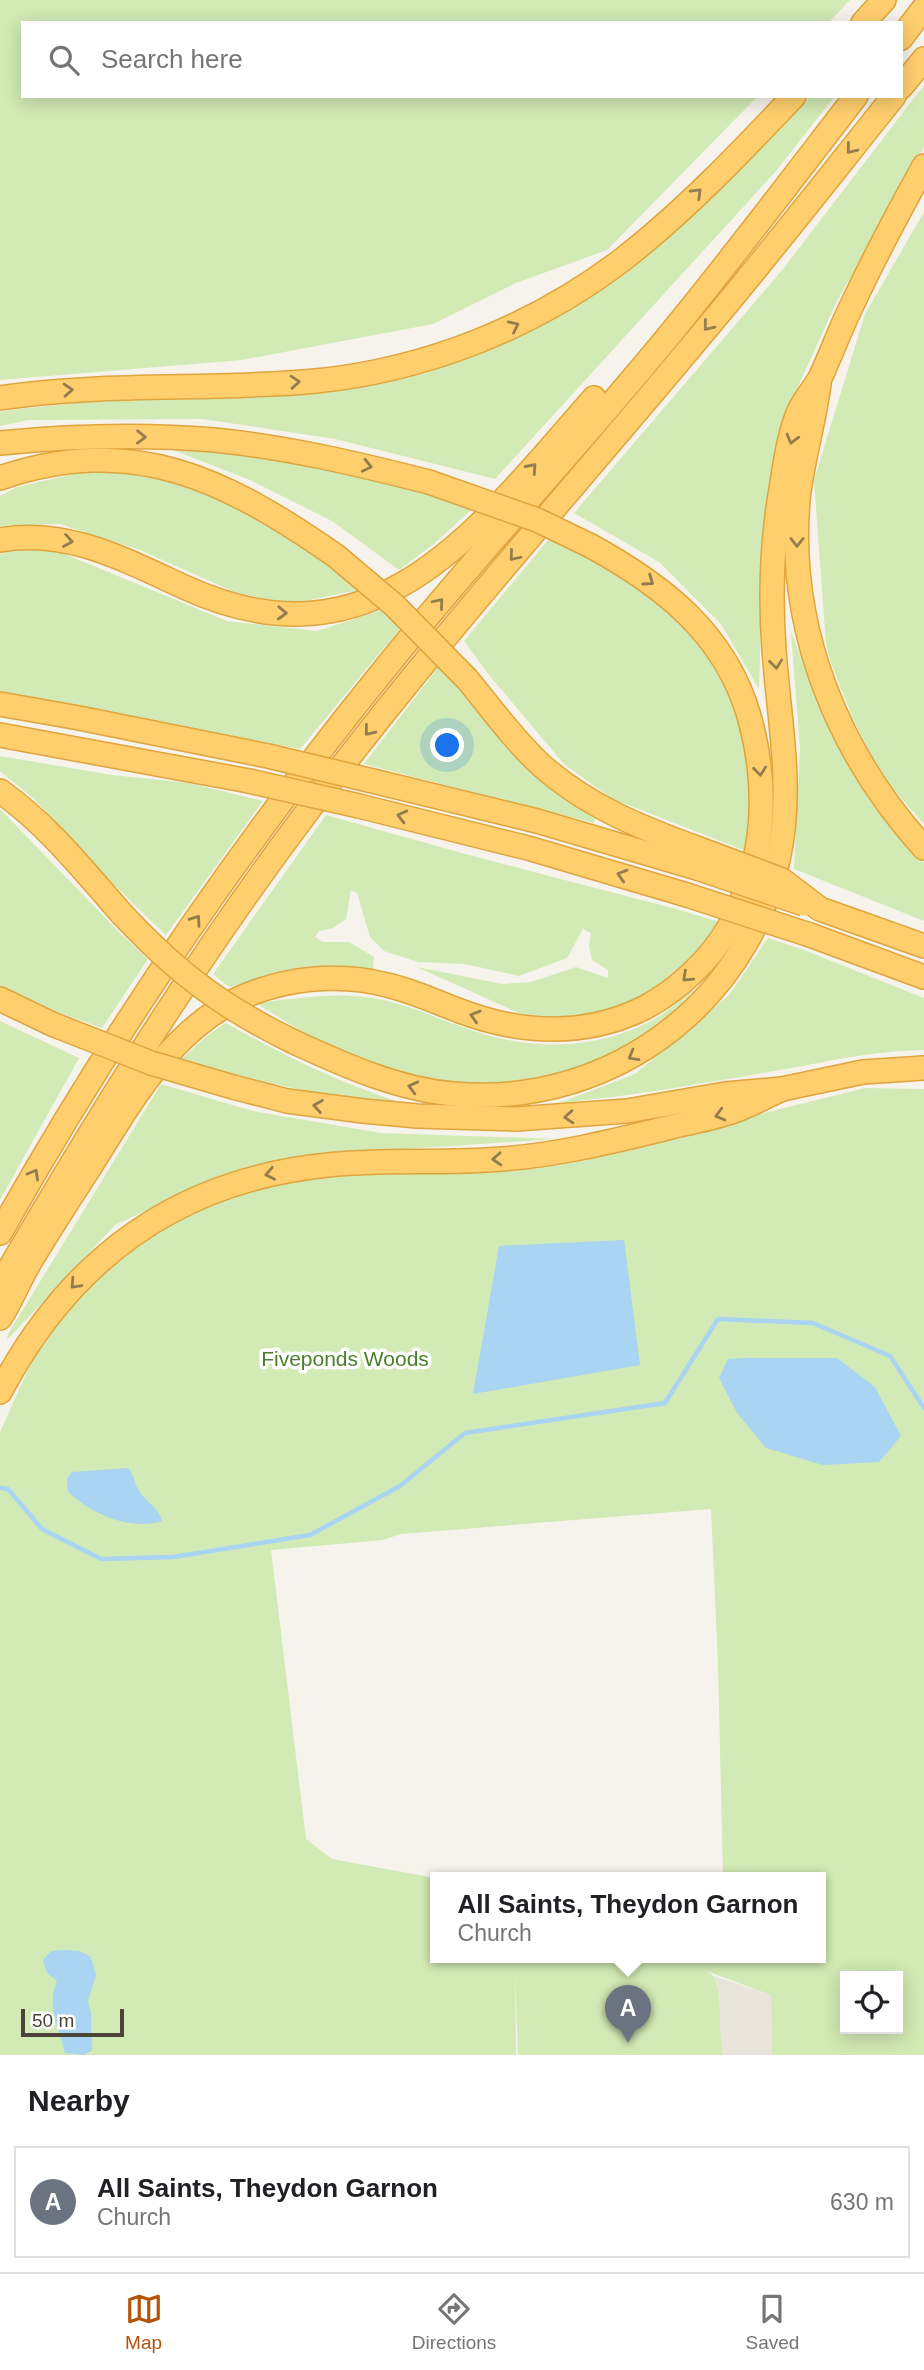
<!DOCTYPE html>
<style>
:root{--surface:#fff;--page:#f6f6f6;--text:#202124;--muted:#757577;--line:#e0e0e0;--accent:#b45309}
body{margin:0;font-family:Arial,sans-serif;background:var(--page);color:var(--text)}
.controls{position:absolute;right:21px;bottom:21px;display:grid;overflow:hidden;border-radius:0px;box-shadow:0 4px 18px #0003}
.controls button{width:63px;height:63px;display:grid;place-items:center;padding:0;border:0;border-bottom:2px solid var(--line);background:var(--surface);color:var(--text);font:35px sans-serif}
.scale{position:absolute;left:21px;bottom:18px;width:103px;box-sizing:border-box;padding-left:7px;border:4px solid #4b4439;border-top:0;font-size:19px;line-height:24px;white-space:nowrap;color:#4b4439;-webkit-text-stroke:5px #fff;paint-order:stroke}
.you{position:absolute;left:448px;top:746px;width:24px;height:24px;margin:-18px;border:5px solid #fff;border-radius:50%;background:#1a73e8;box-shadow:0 0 0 10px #1a73e833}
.badge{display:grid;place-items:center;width:46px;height:46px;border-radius:50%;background:var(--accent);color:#fff;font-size:23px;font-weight:700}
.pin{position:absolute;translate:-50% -58px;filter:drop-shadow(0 2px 4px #0008)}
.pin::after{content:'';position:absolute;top:37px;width:24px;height:21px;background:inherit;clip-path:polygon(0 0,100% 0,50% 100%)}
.popup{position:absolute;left:430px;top:1872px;width:396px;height:91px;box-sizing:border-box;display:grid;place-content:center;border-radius:0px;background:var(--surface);filter:drop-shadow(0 2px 5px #0005);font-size:23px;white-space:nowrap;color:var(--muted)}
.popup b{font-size:26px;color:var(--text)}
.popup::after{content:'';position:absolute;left:50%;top:100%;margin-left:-14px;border:14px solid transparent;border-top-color:var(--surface)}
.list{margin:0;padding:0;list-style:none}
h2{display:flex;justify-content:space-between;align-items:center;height:91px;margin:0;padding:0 28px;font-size:30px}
h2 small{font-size:23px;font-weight:400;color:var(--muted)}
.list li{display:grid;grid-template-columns:46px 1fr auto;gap:21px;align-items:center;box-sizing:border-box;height:112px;margin:0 14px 14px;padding:0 14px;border:2px solid var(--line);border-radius:0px}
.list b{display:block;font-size:26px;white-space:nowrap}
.list p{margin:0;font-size:23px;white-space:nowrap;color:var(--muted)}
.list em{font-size:23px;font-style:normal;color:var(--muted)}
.icon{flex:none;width:38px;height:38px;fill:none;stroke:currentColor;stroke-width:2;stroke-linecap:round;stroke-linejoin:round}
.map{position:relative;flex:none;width:924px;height:2055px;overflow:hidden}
.search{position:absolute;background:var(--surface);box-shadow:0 4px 18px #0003;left:21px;right:21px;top:21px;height:77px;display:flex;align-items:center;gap:18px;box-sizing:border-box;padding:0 24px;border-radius:0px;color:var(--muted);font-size:26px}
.sheet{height:217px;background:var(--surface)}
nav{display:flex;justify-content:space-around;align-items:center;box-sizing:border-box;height:98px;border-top:2px solid var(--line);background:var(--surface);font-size:19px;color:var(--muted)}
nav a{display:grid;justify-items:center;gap:4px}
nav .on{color:var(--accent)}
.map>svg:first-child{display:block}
.residential{fill:#eae5da}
.green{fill:#d2eab5;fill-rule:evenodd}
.water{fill:#a9d4f2}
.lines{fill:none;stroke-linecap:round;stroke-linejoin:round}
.stream{stroke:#a9d4f2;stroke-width:4.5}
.highway-casing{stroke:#e0a43c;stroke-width:26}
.highway{stroke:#ffcf6e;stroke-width:23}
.highway-bridge-casing{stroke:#e0a43c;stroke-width:26;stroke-linecap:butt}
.highway-bridge{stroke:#ffcf6e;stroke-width:23}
.oneway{stroke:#937c4e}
.labels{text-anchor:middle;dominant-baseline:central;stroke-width:7;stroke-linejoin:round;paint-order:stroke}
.park-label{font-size:21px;fill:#4a7f2a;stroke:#fff}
</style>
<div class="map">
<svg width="924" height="2055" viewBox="0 0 924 2055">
<rect width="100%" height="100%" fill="#f6f3ec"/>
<polygon class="residential" points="714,1976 771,1995 772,2055 723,2055 720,2045 718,1986"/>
<g class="green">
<polygon points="0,0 850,0 828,23 23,23 23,96 758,96 607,250 516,283 433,324 242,360 0,380"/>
<polygon points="924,85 924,147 837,301 796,391 770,496 763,561 759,689 721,624 659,562 574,513 783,269"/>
<polygon points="811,96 835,96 776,171 495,479 335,439 202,419 29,420 0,426 0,412 9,410 127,398 309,392 424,374 533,328 638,263"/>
<polygon points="924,212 924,824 881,775 853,719 831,663 826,644 814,480 865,314"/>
<polygon points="168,448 294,460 411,487 473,508 435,543 399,570 332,521 250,480"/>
<polygon points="87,471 163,472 238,506 342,570 364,589 304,601 279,601 237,593 140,550 60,524 0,526 0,496 17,487"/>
<polygon points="549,539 616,570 691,631 734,698 748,771 750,823 746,851 613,799 565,765 489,675 464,641"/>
<polygon points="16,548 62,553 227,621 317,631 388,608 403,625 300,749 0,692 0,554"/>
<polygon points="791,632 835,740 900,838 924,863 924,921 794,869 800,749"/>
<polygon points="440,665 532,772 595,819 594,823 364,764"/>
<polygon points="0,756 112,775 189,783 263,801 166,935 114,885 33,798 0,771"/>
<polygon points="0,809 121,934 148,959 102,1028 38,1005 0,987"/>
<path d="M 326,815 L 469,855 L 680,910 L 719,922 L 713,933 L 682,970 L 637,1001 L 587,1018 L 532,1019 L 417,967 L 502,984 L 531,982 L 576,967 L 608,978 L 608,970 L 592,960 L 589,947 L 591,933 L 583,929 L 567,958 L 519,976 L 465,964 L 418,962 L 384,951 L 370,937 L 357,893 L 351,890 L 346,919 L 333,928 L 319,931 L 315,937 L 323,942 L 349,942 L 374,957 L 373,970 C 336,963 302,965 265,975 C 253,979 241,984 229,987 L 213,974 Z"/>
<path d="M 768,938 L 804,950 L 924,998 L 924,1050 C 873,1051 835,1060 786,1069 C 711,1082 635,1096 559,1103 L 635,1074 L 729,995 Z"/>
<path d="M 697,987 L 653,1032 L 581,1069 L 479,1087 L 392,1071 L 314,1039 L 256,1003 C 296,999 337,991 378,999 C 411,1005 442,1021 474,1031 C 530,1050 591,1050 645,1024 C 664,1016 681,999 697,987 Z"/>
<polygon points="0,1021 79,1058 0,1200"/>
<path d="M 226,1023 C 288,1058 344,1085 412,1106 L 306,1091 L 250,1079 L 182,1059 L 209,1034 Z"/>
<polygon points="161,1084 253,1111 381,1133 557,1139 330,1154 218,1177 115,1225 7,1340 8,1334"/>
<path d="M 865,1088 L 924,1089 L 924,2055 L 772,2055 L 771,1995 L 704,1970 C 707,1972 711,1973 713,1976 C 723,1985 718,2038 723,2055 L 518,2055 L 515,1973 L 516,2055 L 0,2055 L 0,1432 L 40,1343 L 104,1271 L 176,1218 L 242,1188 L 338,1170 L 650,1141 ZM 711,1509 L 718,1663 L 723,1877 L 820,1877 L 820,1957 L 720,1957 L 720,1961 L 709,1957 L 435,1957 L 435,1878 L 332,1859 L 306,1839 L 271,1550 L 383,1540 L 401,1534 ZM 845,1976 L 898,1976 L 898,2029 L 845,2029 Z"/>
</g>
<g class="water">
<polygon points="624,1240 640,1365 473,1394 499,1246"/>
<polygon points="745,1358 837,1358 875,1387 901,1436 879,1462 823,1465 766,1448 737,1413 719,1378 728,1359"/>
<path d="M 128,1468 C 134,1475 134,1482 138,1489 C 145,1502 159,1507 162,1521 C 130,1531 90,1514 68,1491 L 67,1478 L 72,1472 Z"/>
<path d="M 64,1950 L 80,1951 L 91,1957 L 96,1975 L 88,2001 L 91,2013 L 92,2050 L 84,2055 L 65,2053 C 59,2028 46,2006 57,1981 L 47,1973 L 43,1960 L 51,1951 Z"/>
</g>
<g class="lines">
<polyline class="stream" points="0,1488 8,1489 42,1529 101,1559 173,1557 310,1535 400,1486 465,1433 665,1403 718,1319 813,1323 890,1356 924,1408"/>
<defs>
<g id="highway">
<polyline points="863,23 884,0"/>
<polyline points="901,38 924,8"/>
<polyline points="901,87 924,59"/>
<path d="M 819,384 C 814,423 802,461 798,500 C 787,629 838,753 924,848"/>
<path d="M 0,398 C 105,382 211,391 316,381 C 426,370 534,327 622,260 C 684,212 740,153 794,96"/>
<path d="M 0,443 C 71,436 142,434 214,440 C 287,447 358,464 429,482"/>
<path d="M 0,478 C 133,432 227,480 336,556"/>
<path d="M 0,540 C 66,528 123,559 182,586 C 376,677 479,528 594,398"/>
<path d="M 467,679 C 491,708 513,739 541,765 C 588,807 644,829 702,850"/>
<polyline points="0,704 79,718 268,756"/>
<polyline points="0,735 249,781"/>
<polyline points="377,782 537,821 697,868"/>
<path d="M 0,791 C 48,825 83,870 122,914"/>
<polyline points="359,806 528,848 687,895"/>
<polyline points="820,909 924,946"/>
<polyline points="810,935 924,977"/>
<polyline points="0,999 52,1024"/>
<path d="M 294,1042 C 344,1065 397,1089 453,1094 C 616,1109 764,993 783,830 C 790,769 778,710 774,649 C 770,596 772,542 781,489 C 785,464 789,434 799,411 C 805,398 815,388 821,376 C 832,352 841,327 853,303 C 875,256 899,211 924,166"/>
<polyline points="233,1087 287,1101 363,1111 417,1116 516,1119 627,1111 725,1094 782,1089 863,1072 924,1068"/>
<path d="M 0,1233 C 113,1031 246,839 392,660 C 486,543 590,434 684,317 C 743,244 799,170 856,96"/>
<path d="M 0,1285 C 93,1125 190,968 301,820 C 426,652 567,496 701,335 C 767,257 830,176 894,96"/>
<path d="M 0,1318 C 12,1300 19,1280 30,1262 C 49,1230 70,1198 90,1167 C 129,1105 168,1034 236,1000 C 282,978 338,972 387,985 C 413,991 436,1002 460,1011 C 521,1034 585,1037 644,1008 C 677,991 711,959 729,927 C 766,861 769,787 749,716 C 725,633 662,585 591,546"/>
<path d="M 0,1392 C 70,1259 177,1180 328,1165 C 385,1159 444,1164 502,1159 C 557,1155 610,1142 663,1129 C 686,1123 712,1119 734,1111 C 751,1105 767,1096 782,1089"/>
</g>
</defs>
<use href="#highway" class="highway-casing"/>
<use href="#highway" class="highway"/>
<defs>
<g id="highway-bridge">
<polyline points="429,482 537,520 591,546"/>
<polyline points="336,556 394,605 467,679"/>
<polyline points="268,756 377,782"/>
<polyline points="249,781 359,806"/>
<polyline points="702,850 782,880 820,909"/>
<polyline points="697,868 804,904"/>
<polyline points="687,895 810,935"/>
<path d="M 122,914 C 176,972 222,1007 294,1042"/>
<polyline points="52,1024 151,1063 233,1087"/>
</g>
</defs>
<use href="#highway-bridge" class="highway-bridge-casing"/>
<use href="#highway-bridge" class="highway-bridge"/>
</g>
<defs><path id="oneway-chevron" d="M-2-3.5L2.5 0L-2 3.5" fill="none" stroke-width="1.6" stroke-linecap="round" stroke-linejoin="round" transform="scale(1.75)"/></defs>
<g class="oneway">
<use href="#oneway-chevron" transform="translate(851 149) rotate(129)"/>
<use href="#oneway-chevron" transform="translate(697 193) rotate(-44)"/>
<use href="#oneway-chevron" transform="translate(514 326) rotate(-25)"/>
<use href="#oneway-chevron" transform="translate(708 326) rotate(129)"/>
<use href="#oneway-chevron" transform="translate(295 382) rotate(-4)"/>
<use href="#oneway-chevron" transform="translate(68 390) rotate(-4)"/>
<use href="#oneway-chevron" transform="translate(141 437) rotate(1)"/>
<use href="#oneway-chevron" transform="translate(792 439) rotate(105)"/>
<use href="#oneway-chevron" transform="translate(367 466) rotate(13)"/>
<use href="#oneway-chevron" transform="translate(532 468) rotate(-48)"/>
<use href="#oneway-chevron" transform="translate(68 541) rotate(10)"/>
<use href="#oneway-chevron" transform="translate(797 542) rotate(90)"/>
<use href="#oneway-chevron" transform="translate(514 556) rotate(130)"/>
<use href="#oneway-chevron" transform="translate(649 581) rotate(35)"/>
<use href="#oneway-chevron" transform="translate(439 603) rotate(-50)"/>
<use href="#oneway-chevron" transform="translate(282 613) rotate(2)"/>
<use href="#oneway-chevron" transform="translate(776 664) rotate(84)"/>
<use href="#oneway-chevron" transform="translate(369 731) rotate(129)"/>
<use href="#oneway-chevron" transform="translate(760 771) rotate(84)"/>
<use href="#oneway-chevron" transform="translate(402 816) rotate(-166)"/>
<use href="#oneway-chevron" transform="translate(622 875) rotate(-164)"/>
<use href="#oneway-chevron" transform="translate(196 920) rotate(-55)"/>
<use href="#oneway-chevron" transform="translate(687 977) rotate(137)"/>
<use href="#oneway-chevron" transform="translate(475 1016) rotate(-163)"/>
<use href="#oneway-chevron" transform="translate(633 1056) rotate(150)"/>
<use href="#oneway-chevron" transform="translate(413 1087) rotate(-166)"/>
<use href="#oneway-chevron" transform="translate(318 1106) rotate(-171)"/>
<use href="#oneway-chevron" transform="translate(720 1115) rotate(165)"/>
<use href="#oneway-chevron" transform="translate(569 1117) rotate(176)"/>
<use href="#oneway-chevron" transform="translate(497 1159) rotate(177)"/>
<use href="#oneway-chevron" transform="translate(34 1174) rotate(-60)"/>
<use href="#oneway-chevron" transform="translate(270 1174) rotate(169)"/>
<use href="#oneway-chevron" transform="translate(75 1284) rotate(133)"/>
</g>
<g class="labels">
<g class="park-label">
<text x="345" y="1358">Fiveponds Woods</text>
</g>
</g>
</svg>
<div class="controls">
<button><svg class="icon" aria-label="locate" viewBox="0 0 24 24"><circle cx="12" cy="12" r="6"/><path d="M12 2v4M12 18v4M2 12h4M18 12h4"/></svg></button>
</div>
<div class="scale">50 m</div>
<div class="you"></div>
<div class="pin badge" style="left:628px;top:2043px;background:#6b7280">A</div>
<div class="popup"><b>All Saints, Theydon Garnon</b>Church</div>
<div class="search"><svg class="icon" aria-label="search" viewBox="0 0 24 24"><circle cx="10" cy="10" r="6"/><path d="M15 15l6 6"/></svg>Search here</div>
</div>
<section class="sheet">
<h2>Nearby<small></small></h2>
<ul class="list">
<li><span class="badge" style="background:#6b7280">A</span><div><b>All Saints, Theydon Garnon</b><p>Church</p></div><em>630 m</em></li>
</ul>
</section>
<nav>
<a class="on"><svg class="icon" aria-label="map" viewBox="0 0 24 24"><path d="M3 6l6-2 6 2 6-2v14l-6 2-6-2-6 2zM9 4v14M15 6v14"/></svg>Map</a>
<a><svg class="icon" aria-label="directions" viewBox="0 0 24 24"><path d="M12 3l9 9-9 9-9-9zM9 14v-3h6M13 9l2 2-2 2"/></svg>Directions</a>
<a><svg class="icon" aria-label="saved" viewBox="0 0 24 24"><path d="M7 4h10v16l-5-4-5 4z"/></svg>Saved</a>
</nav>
